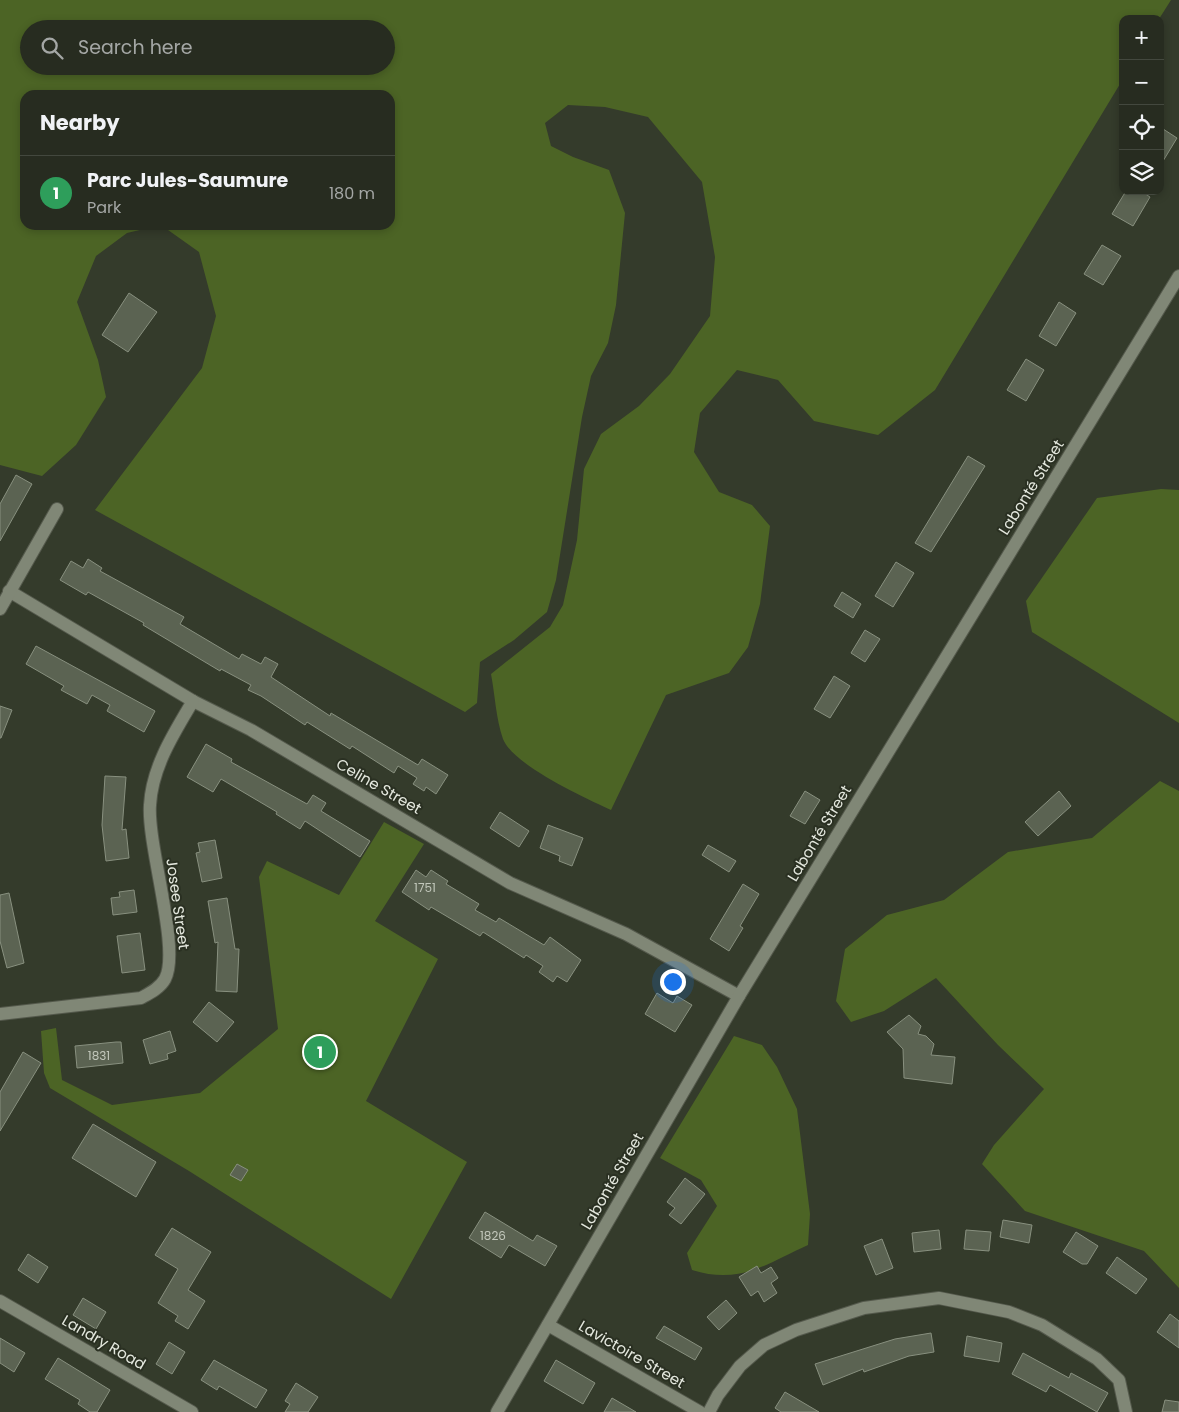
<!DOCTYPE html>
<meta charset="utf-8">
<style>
:root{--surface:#272c20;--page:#33382d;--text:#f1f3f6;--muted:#a4a7a5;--line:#43483e;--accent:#bca0f2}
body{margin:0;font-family:Poppins,sans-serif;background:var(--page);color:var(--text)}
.controls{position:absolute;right:15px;top:15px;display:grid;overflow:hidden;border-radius:10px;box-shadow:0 2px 8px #0003}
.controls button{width:45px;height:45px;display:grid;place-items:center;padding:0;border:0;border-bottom:1px solid var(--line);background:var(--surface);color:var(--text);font:25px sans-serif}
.you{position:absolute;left:672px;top:981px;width:18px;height:18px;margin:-12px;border:4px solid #fff;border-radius:50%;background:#1a73e8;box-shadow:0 0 0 8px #1a73e833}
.badge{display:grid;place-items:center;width:32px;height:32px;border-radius:50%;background:var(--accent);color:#fff;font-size:16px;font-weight:700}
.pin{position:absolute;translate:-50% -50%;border:2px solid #fff;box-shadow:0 1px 5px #0006}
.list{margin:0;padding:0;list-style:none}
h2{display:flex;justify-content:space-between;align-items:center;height:65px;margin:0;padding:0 20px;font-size:21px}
h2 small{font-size:16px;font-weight:400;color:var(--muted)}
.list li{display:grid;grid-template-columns:32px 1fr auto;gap:15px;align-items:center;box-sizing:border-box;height:75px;padding:0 20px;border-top:1px solid var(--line)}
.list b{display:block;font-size:19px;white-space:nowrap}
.list p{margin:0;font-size:16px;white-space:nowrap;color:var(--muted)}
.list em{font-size:16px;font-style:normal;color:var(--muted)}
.icon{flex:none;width:28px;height:28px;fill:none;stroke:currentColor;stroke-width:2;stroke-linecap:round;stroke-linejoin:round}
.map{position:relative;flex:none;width:1179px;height:1412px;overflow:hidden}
.search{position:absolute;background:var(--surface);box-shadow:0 2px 8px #0003;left:20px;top:20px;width:375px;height:55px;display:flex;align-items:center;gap:12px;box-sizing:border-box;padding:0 18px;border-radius:28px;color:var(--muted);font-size:19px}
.panel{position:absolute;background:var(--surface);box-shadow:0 2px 8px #0003;left:20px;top:90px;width:375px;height:140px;border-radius:15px}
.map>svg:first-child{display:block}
.green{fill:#4c6425;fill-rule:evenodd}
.building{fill:#5b6352;stroke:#88907f}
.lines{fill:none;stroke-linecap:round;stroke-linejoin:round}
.minor-casing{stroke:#54594c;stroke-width:14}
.tertiary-casing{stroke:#54594c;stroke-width:14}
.minor{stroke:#808776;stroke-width:12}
.tertiary{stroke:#808776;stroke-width:12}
.labels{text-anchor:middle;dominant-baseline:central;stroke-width:4;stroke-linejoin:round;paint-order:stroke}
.number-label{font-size:12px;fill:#c2c7bb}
.street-label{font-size:15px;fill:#e4e8de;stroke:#2a3022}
</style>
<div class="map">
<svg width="1179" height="1412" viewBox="0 0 1179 1412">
<rect width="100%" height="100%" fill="#343b2b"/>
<g class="green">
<path d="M 0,0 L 1171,0 L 1159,19 L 1123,19 L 1123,79 L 935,390 L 878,435 L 814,421 L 778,380 L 737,370 L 700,413 L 694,452 L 719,492 L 752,505 L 770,526 L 760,604 L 748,647 L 729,673 L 666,695 L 611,810 C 585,798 513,765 503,739 C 496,719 495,695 491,674 L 550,627 L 563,605 L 577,540 L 584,469 L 601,434 L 639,406 L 670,374 L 710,316 L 715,257 L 702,182 L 648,117 L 605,107 L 568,105 L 545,123 L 551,146 L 573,157 L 609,170 L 625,213 L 616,305 L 608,343 L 591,376 L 582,417 L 556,580 L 547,612 L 514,640 L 480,662 L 477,703 L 465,712 L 95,510 L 202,368 L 216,316 L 199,252 L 161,225 L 127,233 L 96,256 L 77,302 L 98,360 L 106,397 L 76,445 L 42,476 L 0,465 ZM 29,29 L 386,29 L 386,66 L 29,66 ZM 25,95 L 390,95 L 390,225 L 25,225 Z"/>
<polygon points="1161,489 1179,490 1179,723 1032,632 1026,601 1097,498"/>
<polygon points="1160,781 1179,791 1179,1288 1144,1251 1025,1211 982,1164 994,1145 1044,1089 998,1045 936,978 884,1011 851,1022 836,1001 845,949 887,915 944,900 1008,852 1092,838"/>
<polygon points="384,822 424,844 375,921 438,959 366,1101 467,1162 391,1299 189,1171 50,1088 44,1073 41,1031 56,1028 62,1080 112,1105 200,1093 278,1029 259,877 267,861 339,895"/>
<path d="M 734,1036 L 762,1045 L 777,1067 L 797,1109 L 810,1214 L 808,1245 C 766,1264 740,1285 692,1270 L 687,1253 L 717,1206 L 701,1180 L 660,1158 Z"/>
</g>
<g class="building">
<polygon points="1160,127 1177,138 1160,166"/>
<polygon points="1126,191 1141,191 1150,197 1133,226 1112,214"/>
<polygon points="1102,245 1121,256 1103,285 1084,274"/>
<polygon points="129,293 157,312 128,352 102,335"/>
<polygon points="1059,302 1076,313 1056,346 1039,336"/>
<polygon points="1026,359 1044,370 1026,401 1007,390"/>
<polygon points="968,456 985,466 931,552 915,543"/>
<polygon points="16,475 32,484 0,541 0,504"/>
<polygon points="88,559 102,568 100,571 184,617 180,624 239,659 242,654 261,664 265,657 278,664 271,677 330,716 331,713 418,765 422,759 448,775 436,794 426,787 424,791 413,784 417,778 398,766 394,773 352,746 350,749 307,722 305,725 261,696 248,690 251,685 221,669 220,671 143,625 144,623 88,592 86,595 60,580 71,561 83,568"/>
<polygon points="896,562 914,573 893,607 875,596"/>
<polygon points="842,592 861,604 853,618 834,606"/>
<polygon points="865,630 880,639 865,662 851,653"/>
<polygon points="36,646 155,711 144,732 107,711 110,705 92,695 87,704 61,690 64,686 26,664"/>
<polygon points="834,676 850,686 830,718 814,709"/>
<polygon points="0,706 12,710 1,738 0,738"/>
<polygon points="206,744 232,759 231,762 307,804 313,795 326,803 321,811 370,841 360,857 305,821 300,829 276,814 277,812 221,779 213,792 187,777"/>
<polygon points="105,776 126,777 122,830 126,829 129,858 106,861 102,825"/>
<polygon points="805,791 820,800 805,824 790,816"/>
<polygon points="1059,791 1071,806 1038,836 1025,822"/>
<polygon points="500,812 529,831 519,847 490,828"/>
<polygon points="548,825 583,838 572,866 559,861 560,856 540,848"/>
<polygon points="215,840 222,878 202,882 196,853 200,852 198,843"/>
<polygon points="708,845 736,861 729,872 702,855"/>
<polygon points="416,870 426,877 431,870 448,881 446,884 479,904 475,910 496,922 499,918 544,945 550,937 581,960 567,982 557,976 553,982 539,972 543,966 526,955 524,958 483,932 480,936 431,907 429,910 402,892"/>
<polygon points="743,884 759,894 740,926 743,928 729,951 710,939"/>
<polygon points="134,890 137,912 113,915 111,898 120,897 119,892"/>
<polygon points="9,893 24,963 7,968 0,941 0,895"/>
<polygon points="227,898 235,949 239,949 237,992 216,991 218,942 215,943 208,901"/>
<polygon points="140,933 145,970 122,973 117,936"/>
<polygon points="657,993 673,1003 677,996 692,1005 675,1032 645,1014"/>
<polygon points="209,1002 234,1022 217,1042 193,1022"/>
<polygon points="909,1015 921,1026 918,1034 926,1036 934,1044 931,1055 955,1057 952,1084 904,1078 903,1049 887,1032"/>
<polygon points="170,1031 176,1051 167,1054 168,1059 150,1064 143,1040"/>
<polygon points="116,1042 121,1042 123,1063 77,1068 75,1046"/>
<polygon points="23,1052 41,1063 0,1131 0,1092"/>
<polygon points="93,1124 156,1162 136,1197 72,1158"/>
<polygon points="237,1164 248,1170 241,1181 230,1175"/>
<polygon points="685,1178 705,1194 681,1224 669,1215 675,1208 667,1202"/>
<polygon points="485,1212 533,1241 537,1235 557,1246 545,1266 509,1245 501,1258 469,1238"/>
<polygon points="1003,1220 1032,1225 1029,1243 1000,1237"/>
<polygon points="172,1228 211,1252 188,1290 205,1301 188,1329 175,1321 178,1316 158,1303 178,1269 155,1255"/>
<polygon points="939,1230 941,1249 914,1252 912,1233"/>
<polygon points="966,1230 991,1232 989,1251 964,1249"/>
<polygon points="1076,1232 1098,1246 1087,1264 1082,1264 1063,1252"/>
<polygon points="882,1239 893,1268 876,1275 864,1246"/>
<polygon points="28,1254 48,1267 38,1283 18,1270"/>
<polygon points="1117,1257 1147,1279 1136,1294 1106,1273"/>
<polygon points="757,1266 761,1273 771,1267 778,1278 771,1283 777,1293 764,1302 758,1291 751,1296 739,1277"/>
<polygon points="83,1298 106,1312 96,1329 73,1315"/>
<polygon points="726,1300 737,1313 719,1330 707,1317"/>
<polygon points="1170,1314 1179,1321 1179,1348 1157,1332"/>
<polygon points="664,1326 702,1348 695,1360 656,1338"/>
<polygon points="931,1333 934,1352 909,1356 864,1372 863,1369 823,1385 815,1364 895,1339"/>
<polygon points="967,1336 1002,1343 999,1362 964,1356"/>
<polygon points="0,1338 25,1353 14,1372 0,1363"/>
<polygon points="169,1342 185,1352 172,1374 156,1364"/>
<polygon points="1023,1353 1069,1378 1071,1373 1108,1393 1097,1412 1050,1385 1046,1392 1012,1374"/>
<polygon points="58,1358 110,1390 97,1412 90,1412 78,1404 80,1400 45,1379"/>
<polygon points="214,1360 267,1390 256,1408 219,1386 217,1390 201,1380"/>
<polygon points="556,1360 595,1383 583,1404 544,1381"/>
<polygon points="296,1383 318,1397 308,1412 285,1412 290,1404 285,1401"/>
<polygon points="785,1392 819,1412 781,1412 775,1408"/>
<polygon points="612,1398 636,1412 604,1412"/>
<polygon points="1165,1400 1179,1402 1179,1412 1162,1412"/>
</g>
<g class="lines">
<defs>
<g id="minor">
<polyline points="9,591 193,701 251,730 510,883 626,934 739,996"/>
<polyline points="0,609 57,509"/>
<path d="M 0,1014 L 141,998 C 150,993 160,988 165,979 C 181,950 147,845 150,805 C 152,767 174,733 193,701"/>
<polyline points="0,1301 192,1412"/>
<polyline points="548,1325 700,1412"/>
<polyline points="709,1412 718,1395 740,1366 764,1345 796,1330 864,1308 939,1298 1009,1312 1042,1325 1097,1359 1119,1380 1126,1412"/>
</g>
<polyline id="tertiary" points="497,1412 739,996 1179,276"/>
</defs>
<use href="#minor" class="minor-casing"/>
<use href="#tertiary" class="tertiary-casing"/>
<use href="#minor" class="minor"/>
<use href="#tertiary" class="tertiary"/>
</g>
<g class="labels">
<g class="number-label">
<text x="425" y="887">1751</text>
<text x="99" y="1055">1831</text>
<text x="493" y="1235">1826</text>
</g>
<g class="street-label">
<text transform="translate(1031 487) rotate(-58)">Labonté Street</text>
<text transform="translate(379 786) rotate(30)">Celine Street</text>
<text transform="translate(819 833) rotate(-59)">Labonté Street</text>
<text transform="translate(178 904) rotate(82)">Josee Street</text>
<text transform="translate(612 1181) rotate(-60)">Labonté Street</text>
<text transform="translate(104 1342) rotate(30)">Landry Road</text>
<text transform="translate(632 1354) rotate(30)">Lavictoire Street</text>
</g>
</g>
</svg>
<div class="controls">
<button>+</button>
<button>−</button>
<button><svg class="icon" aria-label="locate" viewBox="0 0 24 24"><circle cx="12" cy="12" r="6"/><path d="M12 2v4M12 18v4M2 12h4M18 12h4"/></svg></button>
<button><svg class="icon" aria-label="layers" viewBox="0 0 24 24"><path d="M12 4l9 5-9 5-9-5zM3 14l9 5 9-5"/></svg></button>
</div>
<div class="you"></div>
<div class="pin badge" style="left:320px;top:1052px;background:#2e9e5b">1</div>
<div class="search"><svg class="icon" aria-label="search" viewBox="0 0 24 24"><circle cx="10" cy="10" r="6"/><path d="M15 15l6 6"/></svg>Search here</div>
<section class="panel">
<h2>Nearby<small></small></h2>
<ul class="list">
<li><span class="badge" style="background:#2e9e5b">1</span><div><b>Parc Jules-Saumure</b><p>Park</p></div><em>180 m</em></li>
</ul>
</section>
</div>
